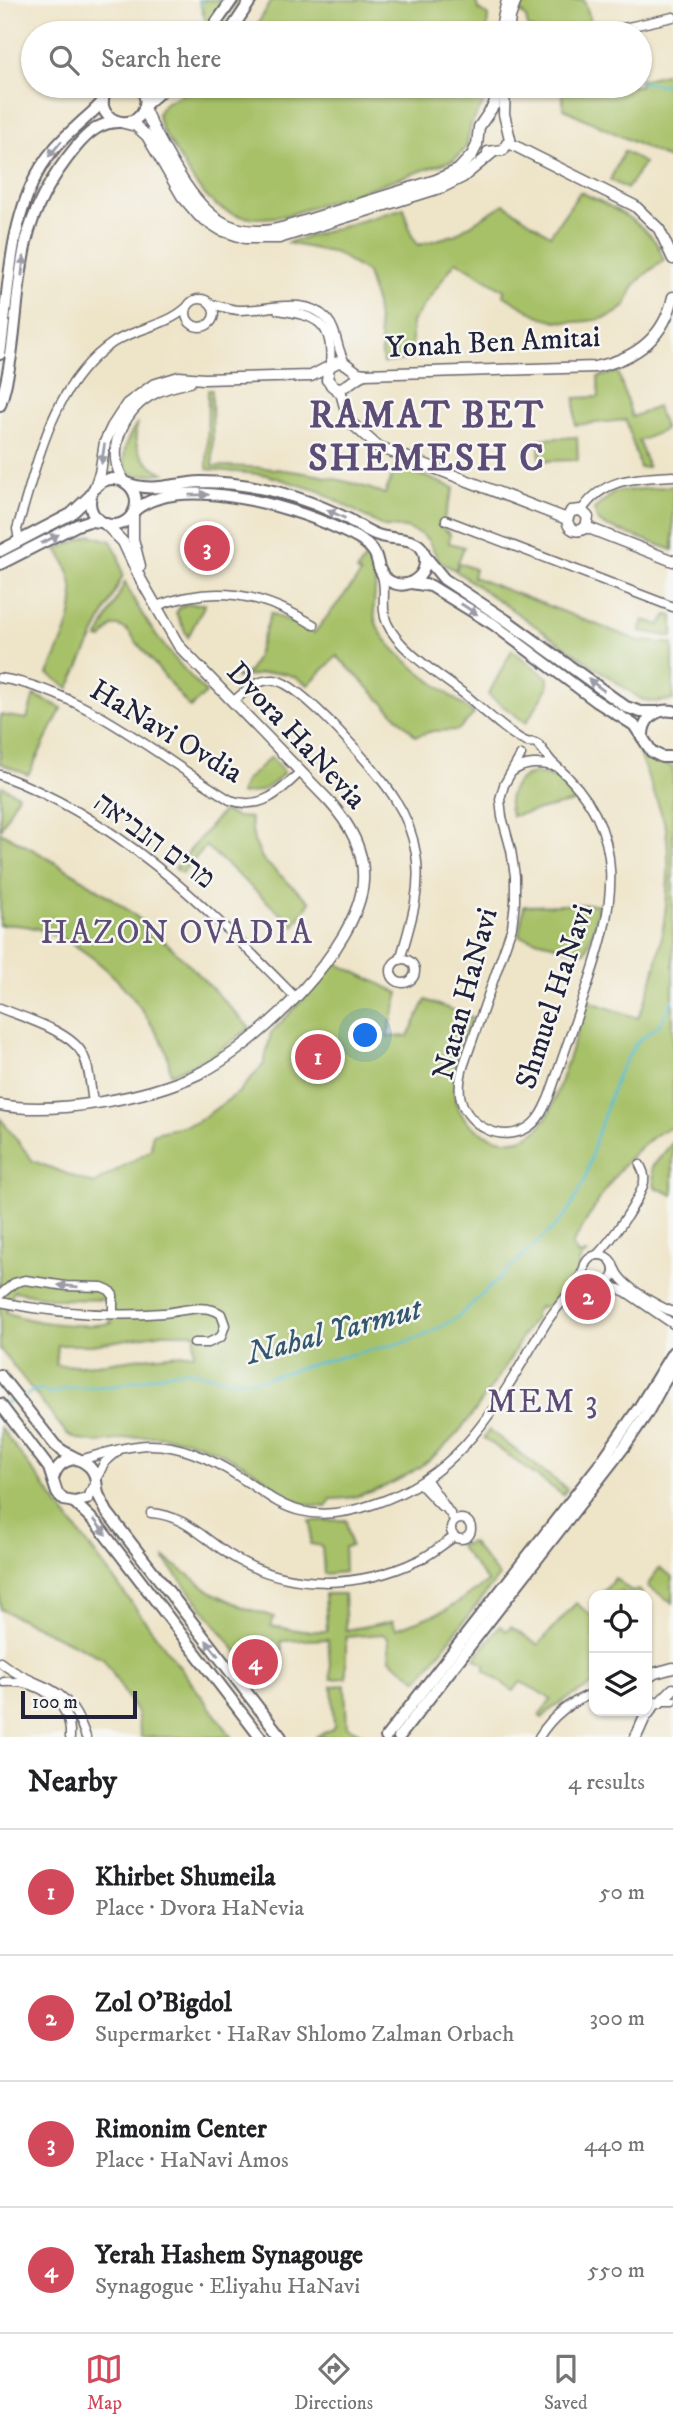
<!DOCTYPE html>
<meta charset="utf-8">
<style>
:root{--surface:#fff;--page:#f6f6f6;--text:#202124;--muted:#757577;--line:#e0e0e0;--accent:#d1495b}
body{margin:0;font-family:"IM FELL DW Pica","Frank Ruhl Libre",serif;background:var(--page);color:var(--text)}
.controls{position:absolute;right:21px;bottom:21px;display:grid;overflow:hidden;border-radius:14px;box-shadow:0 2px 5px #0004}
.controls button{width:63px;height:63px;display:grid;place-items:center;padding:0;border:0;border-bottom:2px solid var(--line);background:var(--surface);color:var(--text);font:35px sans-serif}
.scale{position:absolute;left:21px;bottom:18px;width:116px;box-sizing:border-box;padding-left:7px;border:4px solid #22223b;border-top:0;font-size:19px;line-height:24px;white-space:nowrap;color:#22223b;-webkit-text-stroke:5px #f6f6f2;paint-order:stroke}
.you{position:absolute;left:366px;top:1036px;width:24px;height:24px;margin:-18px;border:5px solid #fff;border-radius:50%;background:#1a73e8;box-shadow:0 0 0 10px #1a73e833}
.badge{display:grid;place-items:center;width:46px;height:46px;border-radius:50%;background:var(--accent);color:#fff;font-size:23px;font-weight:700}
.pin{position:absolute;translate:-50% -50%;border:4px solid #fff;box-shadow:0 2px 7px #0006}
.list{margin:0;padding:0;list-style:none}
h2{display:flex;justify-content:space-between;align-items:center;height:91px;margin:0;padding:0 28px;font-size:30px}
h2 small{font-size:23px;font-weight:400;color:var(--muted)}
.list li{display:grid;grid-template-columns:46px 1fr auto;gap:21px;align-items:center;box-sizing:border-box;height:126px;padding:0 28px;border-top:2px solid var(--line)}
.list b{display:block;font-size:26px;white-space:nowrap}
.list p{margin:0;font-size:23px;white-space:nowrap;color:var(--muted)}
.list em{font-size:23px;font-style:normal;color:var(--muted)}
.icon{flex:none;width:38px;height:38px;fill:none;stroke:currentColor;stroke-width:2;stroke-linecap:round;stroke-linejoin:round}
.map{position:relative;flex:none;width:673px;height:1737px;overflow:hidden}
.search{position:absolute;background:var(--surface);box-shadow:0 2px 5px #0004;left:21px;right:21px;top:21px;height:77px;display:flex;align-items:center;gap:18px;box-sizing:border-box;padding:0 24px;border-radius:38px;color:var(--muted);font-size:26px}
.sheet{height:595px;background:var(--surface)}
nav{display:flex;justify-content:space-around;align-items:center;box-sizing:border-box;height:98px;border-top:2px solid var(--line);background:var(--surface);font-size:19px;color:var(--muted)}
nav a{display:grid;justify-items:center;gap:4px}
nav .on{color:var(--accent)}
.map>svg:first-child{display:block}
.green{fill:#a7c168;stroke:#647252;stroke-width:2;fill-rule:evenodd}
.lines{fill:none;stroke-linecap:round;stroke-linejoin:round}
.stream{stroke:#55bdd2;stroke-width:2.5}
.minor-casing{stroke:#69666c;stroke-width:11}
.tertiary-casing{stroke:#69666c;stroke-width:13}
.secondary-casing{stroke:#69666c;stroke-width:14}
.minor{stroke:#fff;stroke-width:8}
.tertiary{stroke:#fff;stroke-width:10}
.secondary{stroke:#fff;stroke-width:10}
.oneway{fill:#9c9ca7}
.labels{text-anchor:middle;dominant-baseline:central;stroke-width:5;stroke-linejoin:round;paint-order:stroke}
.street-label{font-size:30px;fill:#22223b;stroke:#f6f6f2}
.water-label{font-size:32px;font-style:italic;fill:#345870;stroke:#f6f6f2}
.quarter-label{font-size:33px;letter-spacing:2px;fill:#5d4d76;stroke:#f6f6f2}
.district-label{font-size:37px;font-weight:bold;letter-spacing:2px;fill:#5d4d76;stroke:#f6f6f2}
</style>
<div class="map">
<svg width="673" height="1737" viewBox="0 0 673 1737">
<rect width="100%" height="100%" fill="#f6f6f2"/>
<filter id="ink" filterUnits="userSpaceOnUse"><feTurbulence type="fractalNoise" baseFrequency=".0143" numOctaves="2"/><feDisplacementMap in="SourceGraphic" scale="14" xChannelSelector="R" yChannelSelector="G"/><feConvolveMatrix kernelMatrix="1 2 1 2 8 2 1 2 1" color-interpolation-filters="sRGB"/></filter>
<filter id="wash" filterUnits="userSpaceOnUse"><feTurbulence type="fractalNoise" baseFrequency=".00686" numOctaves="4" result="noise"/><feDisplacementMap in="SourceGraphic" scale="28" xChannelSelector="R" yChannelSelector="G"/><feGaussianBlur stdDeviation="1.57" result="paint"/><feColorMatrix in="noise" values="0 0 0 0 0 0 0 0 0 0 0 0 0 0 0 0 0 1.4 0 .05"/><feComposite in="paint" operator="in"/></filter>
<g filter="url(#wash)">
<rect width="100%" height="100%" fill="#eee4c8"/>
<g class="green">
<polygon points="199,0 238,0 214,33 209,33"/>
<polygon points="272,0 475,0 479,10 488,15 487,33 252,33"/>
<polygon points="523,0 584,0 595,33 539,33 528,27 526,18 520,11"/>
<polygon points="673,72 673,161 564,109 561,86 640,86 640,80"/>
<path d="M 198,86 L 484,86 L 482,106 L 471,124 L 466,148 L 454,160 L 288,215 C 224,227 205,203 176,152 C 169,140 158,127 158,113 L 165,103 Z"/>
<polygon points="624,151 644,163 627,189 610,180"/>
<path d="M 580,192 C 603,202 638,220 654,240 C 659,245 661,254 664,260 C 654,268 638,278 632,289 C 629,296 629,303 623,308 C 614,316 600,320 588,321 C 550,326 533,314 503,295 L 504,290 L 456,261 L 412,322 L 412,359 L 383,363 L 376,305 L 367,273 L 336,253 L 287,243 L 404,208 L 411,234 L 418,245 L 454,235 L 504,204 L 550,235 Z"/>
<polygon points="618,372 632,417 657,407 665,430 639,441 648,467 640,468 626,420 575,425 575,398 599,397 598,377"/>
<path d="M 208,390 L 212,390 L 213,466 C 272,466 329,473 385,494 L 396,465 L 454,488 L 441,527 L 450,534 L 449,543 L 464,547 L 455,570 L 440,562 L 428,540 L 421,534 L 406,528 L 384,527 L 319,491 L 267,475 L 207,469 Z"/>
<path d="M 138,422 C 130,447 143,463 164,473 L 136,476 L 126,470 C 120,453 128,436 138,422 Z"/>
<polygon points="577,437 578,460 540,461 539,439"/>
<polygon points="673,486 673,550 604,525 598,521 594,509 615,492"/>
<path d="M 91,535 L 111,541 L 118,554 L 123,575 L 69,688 L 48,674 C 68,628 88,596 57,549 Z"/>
<path d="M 365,558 C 386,577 367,602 377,625 C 389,655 448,692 474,714 L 458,730 L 433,731 L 416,736 L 337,656 L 308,685 C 279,664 266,675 235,678 L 249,672 L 256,658 L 271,613 L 314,633 L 361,574 L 357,571 Z"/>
<polygon points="459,563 475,569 473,577 639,641 673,644 673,700 653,702 641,699 456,571"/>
<path d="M 125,582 C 147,629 171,656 206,693 L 190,708 L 126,629 L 118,626 L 112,626 L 102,639 L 98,638 Z"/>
<polygon points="187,604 205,604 188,637 176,613 179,608"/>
<polygon points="667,615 673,616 673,637 640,631 644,620 660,625"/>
<polygon points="512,650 548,678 548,688 526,723 488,695"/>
<polygon points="34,695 62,708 28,775 0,763 0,715 27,719"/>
<path d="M 633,736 C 643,755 654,760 673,767 L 673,1128 L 672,1127 C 628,1142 595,1207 572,1245 L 578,1255 L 587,1253 L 581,1258 L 576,1273 L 569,1284 L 549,1306 L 539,1307 L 534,1314 L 536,1318 C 521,1333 518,1347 507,1364 C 471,1418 446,1460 383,1487 C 367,1494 349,1500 331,1499 L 326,1507 C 305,1505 287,1501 270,1489 L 273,1484 C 236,1458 197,1436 150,1436 C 121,1436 93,1451 67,1434 L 0,1349 L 0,1118 L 33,1161 L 93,1184 L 151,1150 L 152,1134 L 197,1122 L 239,1092 L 264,1064 L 271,1033 L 305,997 L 334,962 L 399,993 L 387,1037 L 408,1036 L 426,1000 L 472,1017 C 464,1042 448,1076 456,1103 C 465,1130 502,1149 528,1136 C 538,1131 544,1122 550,1112 L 588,1001 L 638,1018 C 662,966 673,885 666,828 C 657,797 643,767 633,736 ZM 14,1291 L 57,1299 L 111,1300 L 110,1323 L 113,1323 C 83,1328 33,1324 6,1312 ZM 163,1333 L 195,1333 L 194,1354 C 148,1353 103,1368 56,1365 L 58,1345 L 93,1345 Z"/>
<path d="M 271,757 L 284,772 C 273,787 259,794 240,794 L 245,781 Z"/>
<path d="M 535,773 L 556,778 L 579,801 L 512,816 C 503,796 515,778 535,773 Z"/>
<polygon points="2,786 18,795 0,830 0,792"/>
<polygon points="223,811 236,817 250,818 254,841 263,860 310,902 294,926 206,846 182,873 175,868"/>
<path d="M 0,832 C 48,857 95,884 138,918 C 178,950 214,991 250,1028 L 213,1055 L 171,1074 C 169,1066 168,1056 165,1048 C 162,1040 156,1032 151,1024 C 121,975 63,920 0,925 Z"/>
<polygon points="598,904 594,928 585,952 519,936 524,906"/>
<polygon points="673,1142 673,1195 655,1187 652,1167"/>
<polygon points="0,1427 232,1737 141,1737 137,1713 103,1658 0,1609"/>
<polygon points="489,1430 567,1489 563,1495 484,1438"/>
<polygon points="346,1520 351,1546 344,1547 345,1572 324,1574 322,1546 310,1544 311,1525 309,1521"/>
<polygon points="471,1542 499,1576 418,1680 390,1659 388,1638 383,1634 346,1637 346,1678 331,1679 328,1639 281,1641 283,1666 262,1684 165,1560 165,1558 213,1593 245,1608 274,1617 271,1626 303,1631 327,1631 325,1594 344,1594 346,1630 393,1621 396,1629 446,1610 488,1582 459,1546"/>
<polygon points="659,1568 673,1577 671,1588 673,1591 673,1603 647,1586"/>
<polygon points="615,1578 630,1590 639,1590 642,1593 640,1595 625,1595 621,1591 617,1595 601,1595"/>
<polygon points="576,1603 594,1618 594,1684 556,1705 542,1718 539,1715 551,1700 542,1693 521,1682 513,1691 484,1670 486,1666 475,1658 500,1626 506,1631 511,1627 538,1645"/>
<polygon points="345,1685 347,1727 369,1737 315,1737 332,1729 334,1726 332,1686"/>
</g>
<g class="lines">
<g class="stream">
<polyline points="201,0 201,6"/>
<polyline points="640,82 673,86"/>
<polyline points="23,1397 37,1389 52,1393 68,1388 114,1386 183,1370 230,1380 263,1379 324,1361 409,1341 428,1334 458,1317 557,1224 569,1210 585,1180 596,1138 618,1074 636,1043 660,1024 673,1000"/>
<polyline points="3,1403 17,1400"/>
</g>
</g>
</g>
<g filter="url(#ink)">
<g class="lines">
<defs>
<g id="minor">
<polyline points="610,33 619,29 673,17"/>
<circle cx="200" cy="313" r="14"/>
<path d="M 211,304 C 219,306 229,309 238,310 C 266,311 305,295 327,319 C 338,331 336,350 346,364"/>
<path d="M 278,310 C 317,316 334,322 330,366"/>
<path d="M 582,510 C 604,477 637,478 673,476"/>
<polyline points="446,520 673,607"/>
<path d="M 19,541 L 17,529 C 38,462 52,383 114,342 C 137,328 166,326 186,308"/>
<path d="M 382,576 C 387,592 380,608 387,623 C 399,651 444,678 468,697 C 482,709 512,737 527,742 C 534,744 531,740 537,744 C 542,747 548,759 554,764 C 634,832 614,908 584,996 C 572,1030 561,1063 549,1097 C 544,1108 539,1121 527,1128 C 502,1143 469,1127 461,1100 C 458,1089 460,1078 463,1067 L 512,927 L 515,902 L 515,876 L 511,850 L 502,817 L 500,799 L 504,785 L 521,755"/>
<path d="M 156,606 C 215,584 261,593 314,625"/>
<path d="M 0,678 C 84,691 159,757 230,800 C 261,811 280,792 300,772"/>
<path d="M 233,702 C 245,691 257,679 274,680 C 302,683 380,774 395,799 C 406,816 413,835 416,854 C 422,891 410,925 400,960"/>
<path d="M 513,771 C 526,762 540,763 554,766"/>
<path d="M 0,775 C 122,820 206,907 295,997"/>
<circle cx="403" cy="971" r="12"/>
<path d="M 0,1008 C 22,1017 70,1031 82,1053 C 90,1067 90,1086 93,1102"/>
<circle cx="599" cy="1270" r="15"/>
<path d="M 597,1255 C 612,1240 639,1201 644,1182 C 645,1175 643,1171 640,1165"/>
<path d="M 615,1269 C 621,1286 656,1305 673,1312"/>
<polyline points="606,1284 626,1292 673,1324"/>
<polyline points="0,1295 14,1283 25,1280 66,1286 102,1287 109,1290 113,1295 113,1314"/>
<path d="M 0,1302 C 53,1313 108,1317 163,1313 C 180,1312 205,1302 221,1314 L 225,1325 L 221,1337 L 208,1343 L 194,1343"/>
<path d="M 80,1460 C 99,1455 118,1448 137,1446 C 173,1441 212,1459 241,1478 C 261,1490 278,1506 301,1511 C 325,1517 351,1512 374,1504 C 468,1473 499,1398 548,1320 C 560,1302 576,1289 584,1269"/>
<polyline points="96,1480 104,1463 117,1452"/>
<polyline points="427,1480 455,1521"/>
<polyline points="420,1484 441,1506"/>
<path d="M 151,1513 C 184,1515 203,1538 230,1555 C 287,1591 359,1589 419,1560 C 432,1554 443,1544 454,1537"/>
<circle cx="461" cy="1529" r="10"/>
<path d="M 0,1662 C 39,1693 66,1678 86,1737"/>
<path d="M 4,1682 C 37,1679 72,1701 70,1737"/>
<polyline points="661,1701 673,1701"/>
<path d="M 539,1737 C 553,1715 570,1702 594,1693"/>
</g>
<g id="tertiary">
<polyline points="500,33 507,0"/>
<polyline points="508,33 510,17 516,0"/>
<path d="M 144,108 C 153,129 163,147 174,166 C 200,211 228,243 285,227 L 436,180 L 458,170 L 472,155 L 477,145 L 479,127 L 494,105 L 497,86"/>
<polyline points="124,123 136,126 147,136 182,196 199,216 221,230 245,238 279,238 443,187 463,177 492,153"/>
<polyline points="509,143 635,206 659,229 673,259"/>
<polyline points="488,152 503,150 510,139 504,114 505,86"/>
<path d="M 329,367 L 327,380 L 337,388 C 349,388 354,377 365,374"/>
<polyline points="331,385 341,393 349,421 377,446 567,519"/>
<path d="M 124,481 C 105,452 122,413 149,396 C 162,388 176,385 190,382"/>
<path d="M 95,487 L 100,473 L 105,442 L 112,427 L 127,404 L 153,385 L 179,377 L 204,379 L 311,376 L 338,362 L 346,364 L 358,373 L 365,374 L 595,367 C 635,359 664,338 673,297"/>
<polyline points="133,513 133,539 140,566"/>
<polyline points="567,519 571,511 581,510 588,517 586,527"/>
<path d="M 567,519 C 568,530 577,534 586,527"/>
<polyline points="586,527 673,561"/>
<path d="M 0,1105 C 56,1115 147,1098 198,1074 C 256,1047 359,947 363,881 C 365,850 349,823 328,800 L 179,646 L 141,580 L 123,542 L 105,524"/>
<polyline points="647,1678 655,1673 673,1668"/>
<polyline points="647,1701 659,1703 673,1689"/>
<polyline points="636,1737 644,1719 656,1703"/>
</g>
<g id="secondary">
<polyline points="209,33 232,0"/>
<polyline points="229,33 251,0"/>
<path d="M 109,86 C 85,118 136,138 145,106 C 147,98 144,92 139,86"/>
<polyline points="145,105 167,86"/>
<path d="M 0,354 C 9,293 8,222 41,167 C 50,152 63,138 76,127 C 85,118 95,111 103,101"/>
<path d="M 0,405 C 17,352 14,296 26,242 C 34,207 53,175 76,147 C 87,134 101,121 120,122"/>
<circle cx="113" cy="502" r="23"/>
<path d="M 127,483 C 151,493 176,483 201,482 C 253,482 302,496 348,519 C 359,525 369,533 381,536 C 398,541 426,535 425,562 C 425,569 421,576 415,580 C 403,589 386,584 380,570 C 377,564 378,557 373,551 C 365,540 349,534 337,528 C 291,506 178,473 134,511"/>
<polyline points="0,551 71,514 90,496"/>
<polyline points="425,556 444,579 506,620 626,707 641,712 656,712"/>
<polyline points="0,564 77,525 89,521 102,522"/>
<polyline points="411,583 431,586 493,624 596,701 634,725 652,752 662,757 673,757"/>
<path d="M 643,738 C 642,720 655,708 673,711"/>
<path d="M 0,1375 L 55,1445 C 70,1460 97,1459 96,1485 L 87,1499 L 74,1502 L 64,1500 L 57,1493 L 49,1468 L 0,1404"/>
<path d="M 53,1479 C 56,1466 64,1459 78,1459"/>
<polyline points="96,1481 98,1494 107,1512 281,1737"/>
<polyline points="74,1502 97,1524 260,1737"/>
<polyline points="386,1737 599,1465 640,1406 673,1352"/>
<polyline points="399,1737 624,1447 646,1415 673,1366"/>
</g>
</defs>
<use href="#minor" class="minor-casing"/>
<use href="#tertiary" class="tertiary-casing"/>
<use href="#secondary" class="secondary-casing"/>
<use href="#minor" class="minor"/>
<use href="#tertiary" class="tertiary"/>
<use href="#secondary" class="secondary"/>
</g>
<defs><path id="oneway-solid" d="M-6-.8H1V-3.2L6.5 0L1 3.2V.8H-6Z" transform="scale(1.75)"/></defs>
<g class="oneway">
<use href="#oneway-solid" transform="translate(55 149) rotate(129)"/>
<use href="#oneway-solid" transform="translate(23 266) rotate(-83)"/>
<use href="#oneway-solid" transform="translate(103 454) rotate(99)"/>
<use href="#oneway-solid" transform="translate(199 495) rotate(-1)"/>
<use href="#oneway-solid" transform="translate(336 514) rotate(-154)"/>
<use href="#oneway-solid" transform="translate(50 539) rotate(-27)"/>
<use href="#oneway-solid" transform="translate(469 609) rotate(33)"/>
<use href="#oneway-solid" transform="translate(596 685) rotate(-144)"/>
<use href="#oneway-solid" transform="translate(68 1286) rotate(-175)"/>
<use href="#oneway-solid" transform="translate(100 1527) rotate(52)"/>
<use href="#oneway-solid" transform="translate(212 1648) rotate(-128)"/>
</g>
</g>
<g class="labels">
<g class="street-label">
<text transform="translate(493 343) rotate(-3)">Yonah Ben Amitai</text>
<text transform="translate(166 732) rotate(31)">HaNavi Ovdia</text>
<text transform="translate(296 736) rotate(47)">Dvora HaNevia</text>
<text transform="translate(154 841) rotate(36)">מרים הנביאה</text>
<text transform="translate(466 994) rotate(-75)">Natan HaNavi</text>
<text transform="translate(555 997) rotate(-72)">Shmuel HaNavi</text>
</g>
<g class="water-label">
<text transform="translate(334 1332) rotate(-15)">Nahal Yarmut</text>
</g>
<g class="quarter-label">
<text x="177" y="933">HAZON OVADIA</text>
<text x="543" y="1402">MEM 3</text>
</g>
<g class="district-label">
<text x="427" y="416">RAMAT BET<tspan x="427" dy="43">SHEMESH C</tspan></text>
</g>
</g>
</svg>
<div class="controls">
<button><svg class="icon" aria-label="locate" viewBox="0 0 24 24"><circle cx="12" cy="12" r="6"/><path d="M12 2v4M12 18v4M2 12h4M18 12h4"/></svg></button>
<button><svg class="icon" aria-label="layers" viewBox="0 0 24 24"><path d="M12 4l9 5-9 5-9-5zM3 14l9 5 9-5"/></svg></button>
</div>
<div class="scale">100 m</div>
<div class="you"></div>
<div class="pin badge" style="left:318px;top:1057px">1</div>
<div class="pin badge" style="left:588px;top:1297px">2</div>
<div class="pin badge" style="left:207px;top:548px">3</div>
<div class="pin badge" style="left:255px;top:1662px">4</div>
<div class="search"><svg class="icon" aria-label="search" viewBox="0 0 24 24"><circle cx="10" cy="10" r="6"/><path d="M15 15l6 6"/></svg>Search here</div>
</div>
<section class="sheet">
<h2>Nearby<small>4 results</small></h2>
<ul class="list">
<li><span class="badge">1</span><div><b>Khirbet Shumeila</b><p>Place · Dvora HaNevia</p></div><em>50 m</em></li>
<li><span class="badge">2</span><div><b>Zol O'Bigdol</b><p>Supermarket · HaRav Shlomo Zalman Orbach</p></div><em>300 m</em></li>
<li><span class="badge">3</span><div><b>Rimonim Center</b><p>Place · HaNavi Amos</p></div><em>440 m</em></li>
<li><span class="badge">4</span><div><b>Yerah Hashem Synagouge</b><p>Synagogue · Eliyahu HaNavi</p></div><em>550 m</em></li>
</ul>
</section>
<nav>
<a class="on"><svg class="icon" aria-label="map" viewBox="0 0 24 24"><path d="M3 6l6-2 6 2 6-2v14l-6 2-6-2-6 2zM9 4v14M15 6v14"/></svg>Map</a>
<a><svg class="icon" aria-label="directions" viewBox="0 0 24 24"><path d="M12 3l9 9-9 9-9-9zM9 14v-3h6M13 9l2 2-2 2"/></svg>Directions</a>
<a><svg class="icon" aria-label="saved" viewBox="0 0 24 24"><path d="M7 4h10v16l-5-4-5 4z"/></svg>Saved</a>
</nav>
